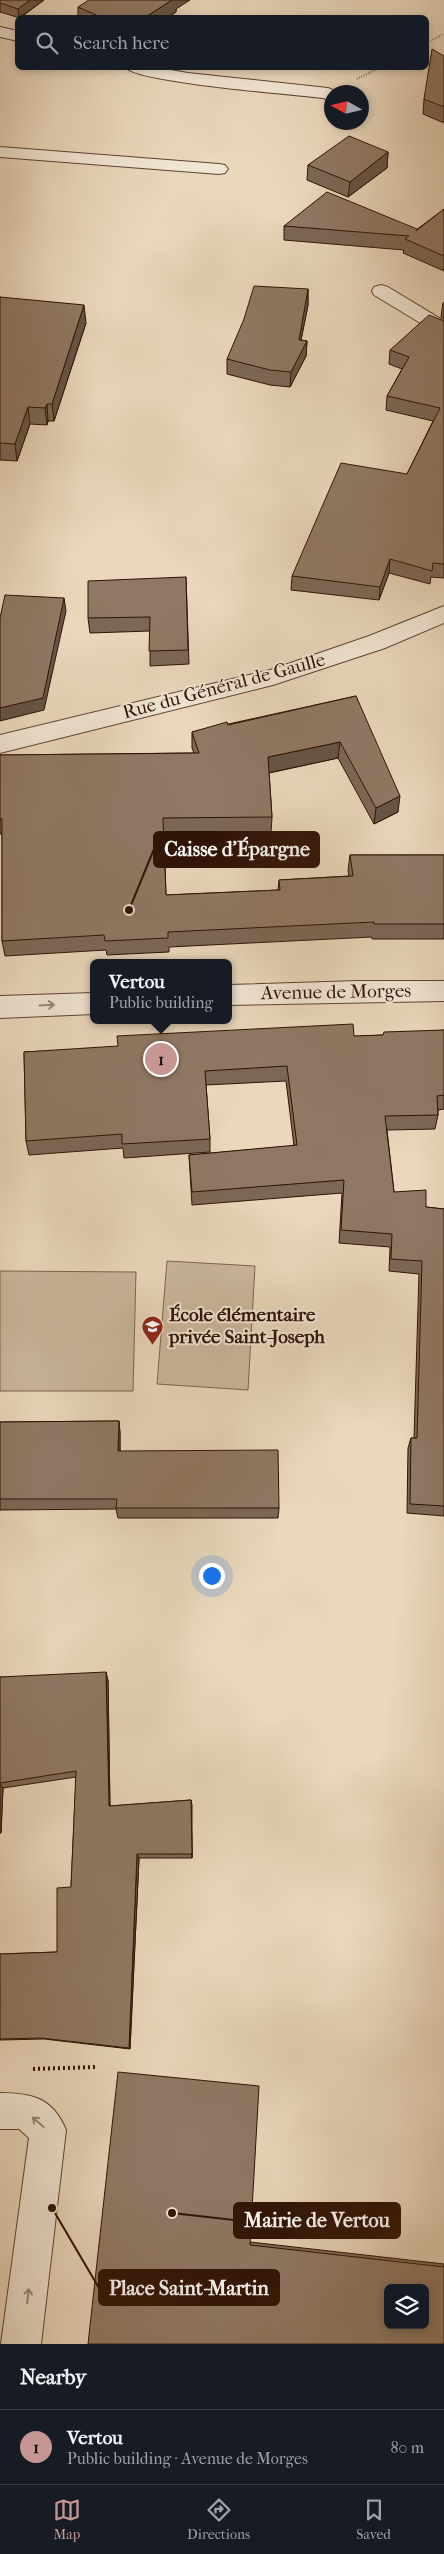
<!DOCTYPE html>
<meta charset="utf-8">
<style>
:root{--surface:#171b24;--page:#242831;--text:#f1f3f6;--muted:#9ea1a6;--line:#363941;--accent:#c59692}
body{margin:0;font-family:"IM FELL French Canon",serif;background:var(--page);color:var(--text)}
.controls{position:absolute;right:15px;bottom:15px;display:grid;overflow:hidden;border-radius:8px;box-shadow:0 2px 8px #0003}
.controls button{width:45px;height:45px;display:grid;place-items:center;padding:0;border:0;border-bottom:1px solid var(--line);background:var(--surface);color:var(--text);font:25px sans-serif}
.compass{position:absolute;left:324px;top:85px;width:45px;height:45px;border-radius:50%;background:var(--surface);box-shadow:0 2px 8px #0003;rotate:278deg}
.you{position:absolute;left:211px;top:1575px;width:18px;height:18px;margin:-12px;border:4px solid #fff;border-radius:50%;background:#1a73e8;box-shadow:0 0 0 8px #1a73e833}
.badge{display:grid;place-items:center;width:32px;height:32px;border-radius:50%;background:var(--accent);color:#111;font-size:16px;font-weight:700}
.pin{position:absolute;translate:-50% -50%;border:2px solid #fff;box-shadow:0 1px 5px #0006}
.popup{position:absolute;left:90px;top:959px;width:142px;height:65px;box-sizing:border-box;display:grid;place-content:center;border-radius:8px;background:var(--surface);filter:drop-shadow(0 1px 4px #0005);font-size:16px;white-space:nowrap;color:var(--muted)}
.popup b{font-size:19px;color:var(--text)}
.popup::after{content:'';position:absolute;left:50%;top:100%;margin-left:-10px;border:10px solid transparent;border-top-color:var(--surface)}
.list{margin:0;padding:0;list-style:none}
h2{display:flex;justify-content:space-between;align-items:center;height:65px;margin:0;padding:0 20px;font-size:21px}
h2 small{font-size:16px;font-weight:400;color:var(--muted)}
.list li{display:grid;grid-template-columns:32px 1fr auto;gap:15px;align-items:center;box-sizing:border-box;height:75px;padding:0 20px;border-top:1px solid var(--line)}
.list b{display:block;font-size:19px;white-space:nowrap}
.list p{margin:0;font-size:16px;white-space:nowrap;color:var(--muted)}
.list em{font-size:16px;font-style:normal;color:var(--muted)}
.icon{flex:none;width:28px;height:28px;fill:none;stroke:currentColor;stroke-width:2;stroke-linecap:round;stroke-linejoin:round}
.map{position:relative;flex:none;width:444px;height:2344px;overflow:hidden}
.search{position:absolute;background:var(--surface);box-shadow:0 2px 8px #0003;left:15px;right:15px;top:15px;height:55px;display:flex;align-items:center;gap:12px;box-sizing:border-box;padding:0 18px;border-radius:8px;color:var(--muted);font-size:19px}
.sheet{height:140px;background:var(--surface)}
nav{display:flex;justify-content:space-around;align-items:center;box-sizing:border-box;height:70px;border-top:1px solid var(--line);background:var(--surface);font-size:14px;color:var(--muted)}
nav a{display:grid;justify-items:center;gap:2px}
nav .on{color:var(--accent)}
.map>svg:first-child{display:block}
.green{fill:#cab69d;stroke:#7c6450}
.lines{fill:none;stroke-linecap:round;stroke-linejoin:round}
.minor-casing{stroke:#5d4332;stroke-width:2}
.path-far1{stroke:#2e1204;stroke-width:2;stroke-dasharray:0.5 2;stroke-linecap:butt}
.path{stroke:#2e1204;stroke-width:4;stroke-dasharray:2 3;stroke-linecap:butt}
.minor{fill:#f1e5d3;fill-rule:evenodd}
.wall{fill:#7c6756;stroke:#2e1204}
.shaded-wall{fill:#655446;stroke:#2e1204}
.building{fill:#907864;stroke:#2e1204;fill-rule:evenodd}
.oneway{stroke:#998676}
.labels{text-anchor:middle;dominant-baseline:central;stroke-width:4;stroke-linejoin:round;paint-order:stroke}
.street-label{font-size:19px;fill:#2e1204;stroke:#f1e5d3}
.poi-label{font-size:19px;font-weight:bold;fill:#2e1204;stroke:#f1e5d3;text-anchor:start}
.leader{fill:none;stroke:#2e1204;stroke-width:2}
.callout-dot{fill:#2e1204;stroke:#f1e5d3;stroke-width:2}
.callout{fill:#2e1204;stroke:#2e1204;stroke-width:2}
.callout-label{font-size:20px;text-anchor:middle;font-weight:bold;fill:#fff}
</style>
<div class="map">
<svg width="444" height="2344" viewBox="0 0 444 2344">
<rect width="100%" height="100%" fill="#ead7bc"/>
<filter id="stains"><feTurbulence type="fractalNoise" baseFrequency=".004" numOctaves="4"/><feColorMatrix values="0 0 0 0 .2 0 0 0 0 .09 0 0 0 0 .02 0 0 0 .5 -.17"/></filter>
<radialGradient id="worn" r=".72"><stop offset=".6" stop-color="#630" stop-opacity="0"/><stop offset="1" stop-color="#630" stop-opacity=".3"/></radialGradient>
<g class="green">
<polygon points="167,1261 255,1266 248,1390 157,1384"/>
<polygon points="0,1271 136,1272 133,1391 0,1391"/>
</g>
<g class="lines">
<defs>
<g id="minor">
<polygon points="0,27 18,31 18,41 0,37"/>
<path d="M 127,68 L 159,68 L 188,73 L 328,88 L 338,92 L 332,92 L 332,101 L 323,98 C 297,95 136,82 127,68 Z"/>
<polygon points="0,147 219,164 225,165 228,169 225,173 219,174 0,157"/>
<polygon points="381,285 388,287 444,321 444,335 437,333 374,295 372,291 374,287"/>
<polygon points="444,606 444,623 385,648 273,685 0,753 0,735 270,670 369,636"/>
<polygon points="358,981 444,981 444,1001 228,1005 228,985"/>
<polygon points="94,993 94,1014 0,1018 0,996"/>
<path d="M 0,2093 C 32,2093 53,2098 66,2130 L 41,2344 L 1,2344 L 29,2138 L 19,2129 L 0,2129 Z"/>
</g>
</defs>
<use href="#minor" class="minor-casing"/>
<g class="path-far1">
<polyline points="426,43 444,34"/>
<polyline points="357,79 379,68"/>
</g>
<polyline class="path" points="33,2069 96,2067"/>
<use href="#minor" class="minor"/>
</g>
<g class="wall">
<polygon points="0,0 44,0 20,18 0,12"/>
<polygon points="78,7 176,9 176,12 167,18 78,18"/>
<polygon points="444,56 444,123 423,114 424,99"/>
<polygon points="388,152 387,168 348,197 307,180 308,165"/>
<polygon points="444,209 444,271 403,253 404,250 284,240 284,226 416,230"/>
<polygon points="308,289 308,305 301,340 307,341 306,356 290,387 270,385 227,374 227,359"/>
<polygon points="0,297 86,323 54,421 48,421 47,425 30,424 17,461 0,460"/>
<polygon points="444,302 444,319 441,317 443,303"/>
<polygon points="444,321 444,578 431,577 430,584 389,573 379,600 291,590 292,576 407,474 433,421 386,410 387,396 402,369 389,364 390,350"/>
<polygon points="186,577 189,664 150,666 150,631 90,633 88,618"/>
<polygon points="356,696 398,812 374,824 338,758 269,773 272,817 271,833 164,833 166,895 278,890 279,880 349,876 348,870 350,855 444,855 444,939 372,939 372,937 169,947 169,952 107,955 106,950 5,956 2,941 2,834 0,834 0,755 194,753 192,748 192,732"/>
<polygon points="444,1030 444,1109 438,1110 438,1115 435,1129 387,1130 394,1192 426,1207 444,1209 444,1516 407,1513 408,1448 411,1438 414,1438 419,1274 389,1271 390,1247 339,1243 342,1193 192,1205 189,1155 294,1146 286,1081 206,1085 210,1139 210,1152 124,1158 123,1148 29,1155 26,1141 24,1052 383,1035"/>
<polygon points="119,1421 120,1433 120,1451 279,1508 278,1518 118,1518 116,1509 0,1510 0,1422"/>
<polygon points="0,1677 108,1680 110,1806 191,1800 192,1858 139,1858 130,2049 44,2039 0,2040 0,1954 57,1952 71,1887 76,1777 3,1788 1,1833 0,1833"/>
<polygon points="250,2242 444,2264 444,2344 88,2344"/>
</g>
<g class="shaded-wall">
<polygon points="30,0 44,0 19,18 18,9"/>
<polygon points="172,0 190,0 176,9 176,12 167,18 144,18"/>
<polygon points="388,152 387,168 348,197 350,182"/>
<polygon points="308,289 308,305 298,355 299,340"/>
<polygon points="84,305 86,323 54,421 52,404"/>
<polygon points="307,341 306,356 290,387 291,372"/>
<polygon points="47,404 48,421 47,425 45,408"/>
<polygon points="28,407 30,424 17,461 15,444"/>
<polygon points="390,559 389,573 379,600 380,587"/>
<polygon points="64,598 66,611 44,710 0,721 0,708"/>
<polygon points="340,742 338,758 268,773 268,757"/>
<polygon points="400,796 398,812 374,824 376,808"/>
<polygon points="119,1421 120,1433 120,1462 118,1451"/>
<polygon points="106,1672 108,1680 110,1811 109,1806"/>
<polygon points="0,1784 3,1788 1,1833 0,1832"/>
<polygon points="191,1800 192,1805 192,1858 192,1854"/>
<polygon points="137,1854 139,1858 130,2049 129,2048"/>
</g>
<g class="building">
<polygon points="0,0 30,0 18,9 0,3"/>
<polygon points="89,0 172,0 144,18 103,18 78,7"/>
<polygon points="432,49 444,56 444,107 424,99"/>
<polygon points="349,136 388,152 350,182 308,165"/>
<polygon points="327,192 417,229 416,231 444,209 444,256 405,239 409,236 284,226"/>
<polygon points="254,286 308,289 299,340 307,341 291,372 270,370 227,359 244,319"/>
<polygon points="0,297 84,305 52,404 47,404 45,408 28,407 15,444 0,443"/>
<polygon points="429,315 444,321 444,564 433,563 432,571 390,559 380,587 292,576 341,463 407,474 440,408 387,396 409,357 390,350"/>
<polygon points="186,577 188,650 149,651 150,617 88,618 88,581"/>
<polygon points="5,595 64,598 43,698 0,708 0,618"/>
<polygon points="356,696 400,796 376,808 340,742 268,757 272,817 163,818 166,895 280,890 279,880 353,876 350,855 444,855 444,924 374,924 374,922 168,932 168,938 105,941 104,935 2,941 2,819 0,819 0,755 199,753 192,732 227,722 228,725"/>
<polygon points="353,1024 354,1036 383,1035 384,1032 444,1030 444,1095 437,1096 438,1115 385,1116 394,1192 426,1190 426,1207 444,1209 444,1506 410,1504 411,1438 417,1438 422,1261 391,1259 392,1234 341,1230 344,1180 192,1192 189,1155 297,1145 287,1066 205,1071 210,1139 122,1144 122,1134 26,1141 24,1052 118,1046 117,1036"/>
<polygon points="119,1421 118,1451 278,1450 279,1508 116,1508 117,1499 0,1499 0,1422"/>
<polygon points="106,1672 109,1806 191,1800 192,1854 137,1854 129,2048 41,2038 0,2039 0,1954 57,1952 57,1888 71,1887 76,1771 0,1783 0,1677"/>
<path d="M 118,2072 L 259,2086 L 250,2245 L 444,2267 L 444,2344 L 88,2344 ZM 388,2288 L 425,2288 L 425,2325 L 388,2325 Z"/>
</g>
<defs><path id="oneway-shaft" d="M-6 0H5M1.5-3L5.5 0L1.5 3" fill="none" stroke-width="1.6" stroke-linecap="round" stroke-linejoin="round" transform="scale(1.25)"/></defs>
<g class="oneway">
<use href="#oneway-shaft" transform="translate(47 1005) rotate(-3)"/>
<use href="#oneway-shaft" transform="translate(38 2122) rotate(-139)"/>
<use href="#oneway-shaft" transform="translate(28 2296) rotate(-83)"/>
</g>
<defs>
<symbol id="school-pin" viewBox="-11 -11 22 30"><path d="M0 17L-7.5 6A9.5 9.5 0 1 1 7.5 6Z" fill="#8f2418" stroke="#f1e5d3"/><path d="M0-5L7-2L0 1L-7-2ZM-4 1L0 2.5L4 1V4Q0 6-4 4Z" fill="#fff"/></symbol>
</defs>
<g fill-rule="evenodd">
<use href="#school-pin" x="140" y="1314" width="25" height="34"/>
</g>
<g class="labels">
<g class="street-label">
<text transform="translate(224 686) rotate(-15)">Rue du Général de Gaulle</text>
<text transform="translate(336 992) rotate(-1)">Avenue de Morges</text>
</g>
<g class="poi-label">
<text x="169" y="1315">École élémentaire<tspan x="169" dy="22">privée Saint-Joseph</tspan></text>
</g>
</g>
<path class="leader" d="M129 910L154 849M172 2213L234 2220M52 2208L99 2288"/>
<g class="callout-dot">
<circle cx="129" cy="910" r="5"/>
<circle cx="172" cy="2213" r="5"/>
<circle cx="52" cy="2208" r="5"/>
</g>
<g class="callout">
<rect x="154" y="832" width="165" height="35" rx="5"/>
<rect x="234" y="2203" width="166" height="35" rx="5"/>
<rect x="99" y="2270" width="180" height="35" rx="5"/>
</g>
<g class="callout-label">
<text x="237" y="856">Caisse d'Épargne</text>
<text x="317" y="2227">Mairie de Vertou</text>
<text x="189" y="2295">Place Saint-Martin</text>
</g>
<rect width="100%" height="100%" filter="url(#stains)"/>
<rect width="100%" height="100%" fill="url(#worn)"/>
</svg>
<div class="controls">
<button><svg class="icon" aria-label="layers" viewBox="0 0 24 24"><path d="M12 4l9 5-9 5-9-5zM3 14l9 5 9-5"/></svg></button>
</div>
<svg class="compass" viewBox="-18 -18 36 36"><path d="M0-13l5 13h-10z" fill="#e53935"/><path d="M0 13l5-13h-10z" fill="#9ea1a6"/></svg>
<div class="you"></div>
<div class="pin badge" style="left:161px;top:1059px">1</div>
<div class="popup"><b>Vertou</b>Public building</div>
<div class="search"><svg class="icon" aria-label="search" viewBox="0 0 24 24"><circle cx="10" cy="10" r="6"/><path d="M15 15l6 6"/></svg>Search here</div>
</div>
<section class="sheet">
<h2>Nearby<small></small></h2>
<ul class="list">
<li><span class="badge">1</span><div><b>Vertou</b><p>Public building · Avenue de Morges</p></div><em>80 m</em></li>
</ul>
</section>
<nav>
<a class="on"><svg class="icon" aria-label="map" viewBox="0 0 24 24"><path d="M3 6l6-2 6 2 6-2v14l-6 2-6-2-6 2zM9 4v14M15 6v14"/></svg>Map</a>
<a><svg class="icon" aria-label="directions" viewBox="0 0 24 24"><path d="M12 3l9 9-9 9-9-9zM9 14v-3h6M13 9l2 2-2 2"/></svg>Directions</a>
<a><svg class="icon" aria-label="saved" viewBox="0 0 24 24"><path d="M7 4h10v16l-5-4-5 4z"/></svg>Saved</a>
</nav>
